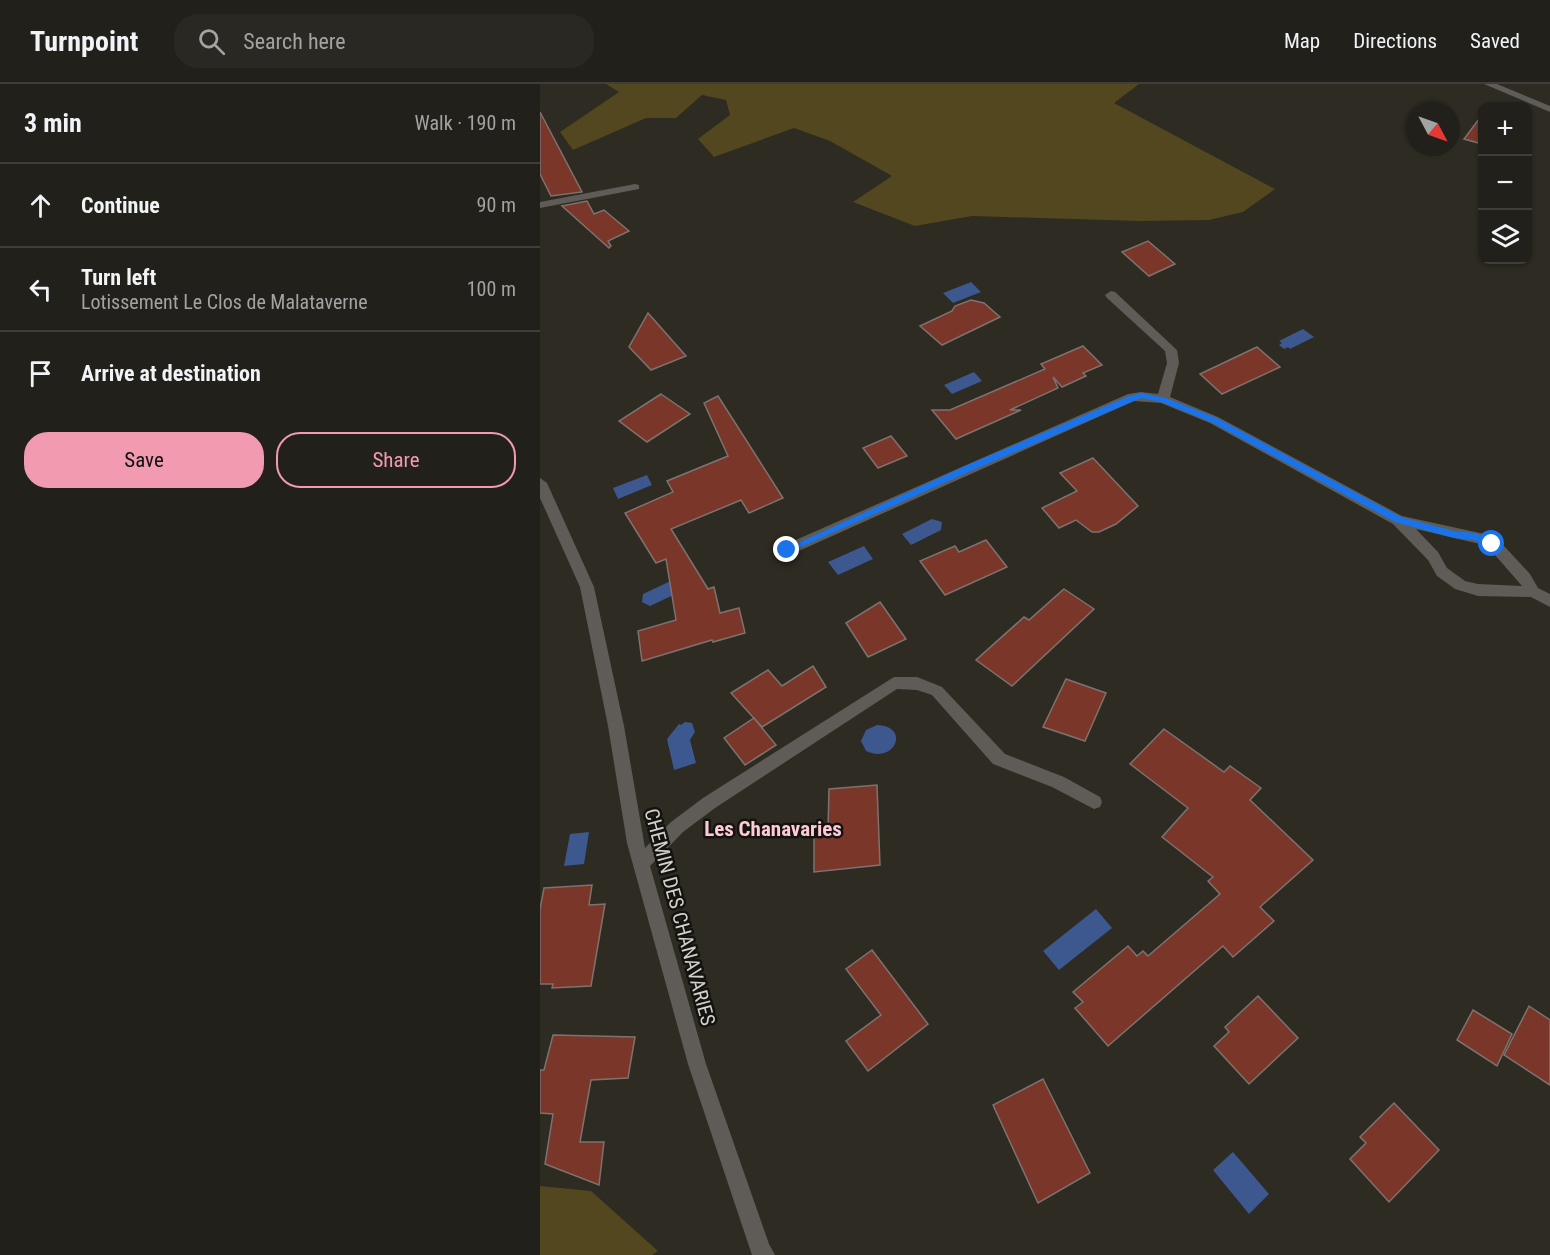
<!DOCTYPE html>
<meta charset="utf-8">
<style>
:root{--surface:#22201a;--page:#2a2823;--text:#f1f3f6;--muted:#a2a3a2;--line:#3f3e39;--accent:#f19ab0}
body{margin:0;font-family:"Roboto Condensed",sans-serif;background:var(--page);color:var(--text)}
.controls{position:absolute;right:18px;top:18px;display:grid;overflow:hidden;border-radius:12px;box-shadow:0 2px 4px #0004}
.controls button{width:54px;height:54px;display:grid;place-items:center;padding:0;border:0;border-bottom:2px solid var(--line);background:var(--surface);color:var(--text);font:30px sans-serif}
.compass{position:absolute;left:866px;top:18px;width:54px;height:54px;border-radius:50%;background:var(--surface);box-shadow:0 2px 4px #0004;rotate:131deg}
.stop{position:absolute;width:18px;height:18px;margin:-14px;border:4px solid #1a73e8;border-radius:50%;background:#fff}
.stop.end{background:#1a73e8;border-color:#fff;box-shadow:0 2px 6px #0008}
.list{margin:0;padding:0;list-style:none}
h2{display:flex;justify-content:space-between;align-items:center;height:78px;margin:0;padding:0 24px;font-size:26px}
h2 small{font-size:20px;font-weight:400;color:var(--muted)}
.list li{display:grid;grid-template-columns:39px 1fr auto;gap:18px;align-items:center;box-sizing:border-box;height:84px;padding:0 24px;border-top:2px solid var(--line)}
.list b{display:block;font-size:22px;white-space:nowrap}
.list p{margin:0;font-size:20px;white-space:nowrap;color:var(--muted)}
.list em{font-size:20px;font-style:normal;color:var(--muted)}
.actions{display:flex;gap:12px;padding:18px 24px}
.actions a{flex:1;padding:14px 0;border:2px solid var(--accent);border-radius:24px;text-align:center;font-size:21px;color:var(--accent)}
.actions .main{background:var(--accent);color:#111}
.icon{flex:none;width:33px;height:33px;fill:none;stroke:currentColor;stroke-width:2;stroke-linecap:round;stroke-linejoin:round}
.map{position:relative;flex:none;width:1010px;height:1171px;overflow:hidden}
header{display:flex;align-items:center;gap:36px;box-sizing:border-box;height:84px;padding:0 30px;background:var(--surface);border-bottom:2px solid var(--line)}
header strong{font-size:28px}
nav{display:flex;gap:33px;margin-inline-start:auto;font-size:21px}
.search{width:420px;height:54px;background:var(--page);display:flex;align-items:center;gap:15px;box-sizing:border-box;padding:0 21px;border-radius:24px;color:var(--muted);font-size:22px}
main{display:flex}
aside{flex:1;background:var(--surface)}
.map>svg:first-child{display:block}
.green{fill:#52471e}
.water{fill:#3d578f}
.building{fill:#7a3729;stroke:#7e7270;stroke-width:1.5}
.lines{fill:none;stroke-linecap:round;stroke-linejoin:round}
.street{fill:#5f5c58;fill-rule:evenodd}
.route{fill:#1a73e8}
.labels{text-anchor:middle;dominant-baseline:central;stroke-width:5;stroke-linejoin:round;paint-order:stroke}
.street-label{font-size:20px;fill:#d4d2cd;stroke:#141310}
.neighbourhood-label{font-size:21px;font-weight:bold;fill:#fecad6;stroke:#141310}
</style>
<header>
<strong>Turnpoint</strong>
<div class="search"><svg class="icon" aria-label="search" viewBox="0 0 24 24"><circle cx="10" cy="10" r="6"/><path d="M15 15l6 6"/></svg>Search here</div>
<nav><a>Map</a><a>Directions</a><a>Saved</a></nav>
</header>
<main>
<aside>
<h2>3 min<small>Walk · 190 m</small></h2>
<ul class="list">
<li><svg class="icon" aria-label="ahead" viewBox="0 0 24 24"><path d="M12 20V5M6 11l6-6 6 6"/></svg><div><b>Continue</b></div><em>90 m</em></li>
<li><svg class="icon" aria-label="left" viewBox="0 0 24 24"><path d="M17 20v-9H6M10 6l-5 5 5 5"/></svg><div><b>Turn left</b><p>Lotissement Le Clos de Malataverne</p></div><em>100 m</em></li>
<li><svg class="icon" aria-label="arrive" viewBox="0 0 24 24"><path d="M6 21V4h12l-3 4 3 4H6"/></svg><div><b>Arrive at destination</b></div></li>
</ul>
<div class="actions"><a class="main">Save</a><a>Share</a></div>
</aside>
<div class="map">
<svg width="1010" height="1171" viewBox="0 0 1010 1171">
<rect width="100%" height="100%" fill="#2d2b22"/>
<g class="green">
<polygon points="66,0 599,0 574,19 735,105 703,128 669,136 599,137 432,132 375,142 313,118 352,92 290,57 254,44 174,73 158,55 190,31 186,16 162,11 136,34 106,34 33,66 20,48 79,8"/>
<polygon points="0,1102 51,1107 118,1167 112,1171 0,1171"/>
</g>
<g class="water">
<polygon points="431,198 441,208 413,219 403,209"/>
<polygon points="763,245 774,253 750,265 748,263 744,265 739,261 742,259 739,257"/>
<polygon points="434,288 442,297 412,310 404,301"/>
<polygon points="107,391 112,401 78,415 73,404"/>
<polygon points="392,435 402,438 401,446 371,461 362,450"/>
<polygon points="324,462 333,475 298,491 288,478"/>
<polygon points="137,494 144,506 110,522 102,518 103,510"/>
<polygon points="145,638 152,639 155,648 150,656 156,679 134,686 127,655 139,640 141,641"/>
<path d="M 337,641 C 371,642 355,681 326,667 L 321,657 L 326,646 Z"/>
<polygon points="49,748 44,780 24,782 30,750"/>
<polygon points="556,825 572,844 519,886 503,867"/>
<polygon points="693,1068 729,1110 709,1130 673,1086"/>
</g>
<g class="building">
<polygon points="0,28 42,108 11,112 0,90"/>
<polygon points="942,31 942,60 924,55"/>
<polygon points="47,117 54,130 64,126 89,147 68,157 71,162 69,164 22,122"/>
<polygon points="608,157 635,180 609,192 582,168"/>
<polygon points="431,216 444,219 460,233 402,261 380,242 412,227 415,222"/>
<polygon points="108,229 146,272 111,286 89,263"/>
<polygon points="543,262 562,281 543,289 546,292 522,303 513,293 518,304 470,326 481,326 416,355 392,326 410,326 505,285 501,280"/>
<polygon points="717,263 740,283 682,310 660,290"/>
<polygon points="121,310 150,330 107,358 79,337"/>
<polygon points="178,312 243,414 209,429 201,416 131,445 168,505 174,503 180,529 199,524 205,549 173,558 172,556 102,577 98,547 136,536 126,475 116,479 85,429 133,408 127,397 188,372 164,319"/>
<polygon points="351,352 367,372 338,384 323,364"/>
<polygon points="553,374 598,422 576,440 559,448 552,448 536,436 519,444 502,424 537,407 520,389"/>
<polygon points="446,456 467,483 405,511 380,477 415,462 419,468"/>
<polygon points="524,505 554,525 472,602 436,576 484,533 489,536"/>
<polygon points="340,518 366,555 328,573 306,539"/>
<polygon points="273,582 286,603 222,643 191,609 228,586 242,602"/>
<polygon points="526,595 566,609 545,657 503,643"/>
<polygon points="214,634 236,661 205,681 184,654"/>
<polygon points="624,645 684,688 690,682 721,704 710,716 773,776 720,823 734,837 693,873 683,862 568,962 535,924 543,918 533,908 588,862 597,872 603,867 608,872 680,810 668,797 673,793 622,753 648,724 590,680"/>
<polygon points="337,701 340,781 274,788 274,748 288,746 289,705"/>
<polygon points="52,801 49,821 65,820 51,902 12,904 13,900 0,900 0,825 4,804"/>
<polygon points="332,866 388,940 328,987 306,957 341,931 306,885"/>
<polygon points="718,912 758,954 709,1000 674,962 689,948 685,943"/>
<polygon points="989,922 1010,936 1010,1001 964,971"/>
<polygon points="933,926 972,950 957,982 917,956"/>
<polygon points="13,951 95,953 88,994 51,996 40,1058 64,1058 59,1101 5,1080 13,1030 0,1029 0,986 4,986"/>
<polygon points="503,995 550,1089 498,1119 453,1021"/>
<polygon points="854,1019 899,1066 849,1118 810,1075 826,1059 820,1053"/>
</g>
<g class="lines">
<g class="street">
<polygon points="944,0 957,0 1010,22 1010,28"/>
<polygon points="95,100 99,101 99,105 0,124 0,118"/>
<path d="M 571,207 L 575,208 L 637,266 L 639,279 L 630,313 L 678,333 L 862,432 L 949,451 L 965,463 L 990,490 L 998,504 L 1010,510 L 1010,523 L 991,513 L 938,512 L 915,505 L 897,492 L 888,476 L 853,440 L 670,339 L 621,319 L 594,317 L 252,470 L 242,470 L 240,466 L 242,462 L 588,310 L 601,308 L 618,310 L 627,279 L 625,267 L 567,214 L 565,211 ZM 876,445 L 940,460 L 955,471 L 982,502 L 938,500 L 925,497 L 907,484 L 898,468 Z"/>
<polygon points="0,394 7,399 54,503 84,642 105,764 131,738 163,714 354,593 377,593 402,603 465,670 524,693 560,713 562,718 560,723 554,725 512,703 453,680 392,611 377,606 357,605 175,724 143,748 110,782 166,980 229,1160 235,1171 212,1171 148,980 87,759 68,642 40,503 0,414"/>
</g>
</g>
<polygon class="route" points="601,309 626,314 677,334 861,433 914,447 936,449 957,460 952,464 934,456 914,454 855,438 671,338 621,318 601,314 431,387 250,468 247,469 243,466 425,382 589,312"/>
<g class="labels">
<g class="street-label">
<text transform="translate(140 833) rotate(75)">CHEMIN DES CHANAVARIES</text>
</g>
<g class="neighbourhood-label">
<text x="233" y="745">Les Chanavaries</text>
</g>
</g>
</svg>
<div class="controls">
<button>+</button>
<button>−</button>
<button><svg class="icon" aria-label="layers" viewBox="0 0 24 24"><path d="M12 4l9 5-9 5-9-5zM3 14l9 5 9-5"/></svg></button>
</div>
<svg class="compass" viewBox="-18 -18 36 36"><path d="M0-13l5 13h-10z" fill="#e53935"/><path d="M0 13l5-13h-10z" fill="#a2a3a2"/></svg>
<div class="stop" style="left:952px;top:460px"></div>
<div class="stop end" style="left:247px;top:466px"></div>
</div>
</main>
